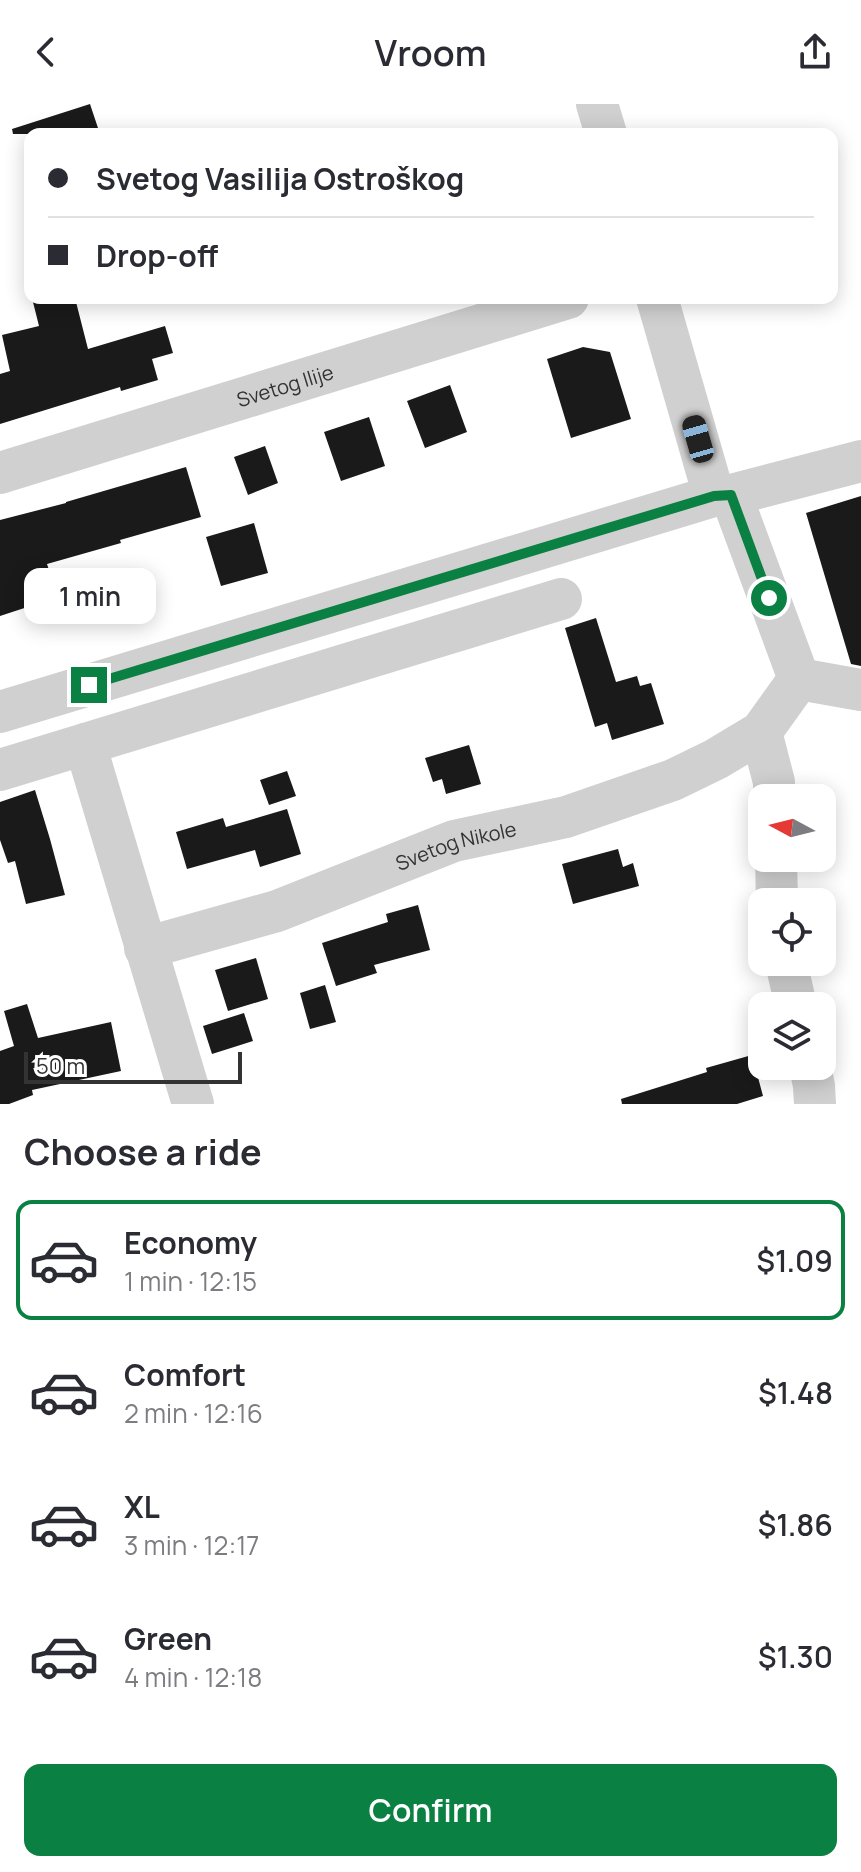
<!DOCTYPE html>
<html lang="en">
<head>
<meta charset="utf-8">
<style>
	body { margin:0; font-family:Manrope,sans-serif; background:#f7f7f7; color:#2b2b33; height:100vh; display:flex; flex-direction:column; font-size:30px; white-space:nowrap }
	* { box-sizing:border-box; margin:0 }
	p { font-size:26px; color:#7c7c81 }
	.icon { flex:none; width:44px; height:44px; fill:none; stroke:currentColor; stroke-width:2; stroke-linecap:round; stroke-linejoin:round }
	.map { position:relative; height:1000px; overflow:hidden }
	.sheet { display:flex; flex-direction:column; background:#fff; flex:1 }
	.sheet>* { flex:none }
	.banner { position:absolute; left:24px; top:24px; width:814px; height:176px; border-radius:16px; box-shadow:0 4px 20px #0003; display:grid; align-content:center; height:176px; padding:0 24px; background:#fff }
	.needle { width:52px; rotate:277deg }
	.fabs { position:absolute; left:748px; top:680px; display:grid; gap:16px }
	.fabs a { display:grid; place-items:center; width:88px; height:88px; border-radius:16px; background:#fff; box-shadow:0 4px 20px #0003; font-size:40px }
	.scale { position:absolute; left:24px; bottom:20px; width:218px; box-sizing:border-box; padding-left:8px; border:4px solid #333; border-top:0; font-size:22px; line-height:28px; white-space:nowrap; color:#333; -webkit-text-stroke:6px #fff; paint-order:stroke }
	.end { position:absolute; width:36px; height:36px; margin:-18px; border:10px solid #0b8043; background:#fff; box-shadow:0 0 0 4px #fff }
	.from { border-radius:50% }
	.bubble { position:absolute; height:56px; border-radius:16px; background:#fff; box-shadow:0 4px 20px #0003; font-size:26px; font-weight:600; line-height:56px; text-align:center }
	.car { position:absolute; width:24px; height:48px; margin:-24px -12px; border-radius:10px; box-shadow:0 0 6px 2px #0007; background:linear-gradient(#222 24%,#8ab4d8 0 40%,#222 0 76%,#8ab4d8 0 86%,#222 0) }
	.banner b { display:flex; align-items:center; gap:28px; height:76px; font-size:30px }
	.banner b+b { border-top:2px solid #e1e1e2 }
	.banner i { width:20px; height:20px; background:#2b2b33 }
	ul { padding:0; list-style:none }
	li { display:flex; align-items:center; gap:24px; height:120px; margin:0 16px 12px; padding:0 8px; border:4px solid transparent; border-radius:16px }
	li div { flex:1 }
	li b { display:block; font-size:30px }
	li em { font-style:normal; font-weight:600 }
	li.selected { border-color:#0b8043 }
	li>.icon { width:72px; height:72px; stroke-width:1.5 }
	h2 { padding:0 24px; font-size:36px; line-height:96px }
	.action { display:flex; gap:16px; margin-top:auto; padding:16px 24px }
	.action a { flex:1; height:92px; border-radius:16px; background:#0b8043; color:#fff; font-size:32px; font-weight:600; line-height:92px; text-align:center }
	header { display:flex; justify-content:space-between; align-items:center; height:104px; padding:0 24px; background:#fff; font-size:36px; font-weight:600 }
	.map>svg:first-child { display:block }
</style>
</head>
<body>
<header><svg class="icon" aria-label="back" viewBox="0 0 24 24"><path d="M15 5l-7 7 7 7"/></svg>Vroom<svg class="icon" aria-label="share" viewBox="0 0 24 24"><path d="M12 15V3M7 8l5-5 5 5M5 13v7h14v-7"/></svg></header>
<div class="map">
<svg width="861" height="1000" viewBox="0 0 861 1000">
	<rect width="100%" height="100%" fill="#fff"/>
	<path fill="#1a1a1a" d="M 90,0 L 100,30 L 13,30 L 12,25 Z
		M 32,194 L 75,194 L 88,245 L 165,222 L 173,249 L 152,255 L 158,276 L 121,287 L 120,283 L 0,320 L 0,270 L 10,267 L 2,231 L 39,222 Z
		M 583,243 L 610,248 L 631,315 L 571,334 L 547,255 Z
		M 450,281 L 467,328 L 425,344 L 407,297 Z
		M 369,313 L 385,362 L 341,377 L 324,328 Z
		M 265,342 L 278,379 L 248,391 L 234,353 Z
		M 186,363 L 201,413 L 120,436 L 121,439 L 47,460 L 58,493 L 0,512 L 0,416 L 66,399 L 66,398 Z
		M 861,392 L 861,562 L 851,560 L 806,409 Z
		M 254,419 L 268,469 L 221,482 L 206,433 Z
		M 596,514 L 616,578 L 637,572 L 640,582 L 651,579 L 664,620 L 612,636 L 607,619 L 595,623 L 565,524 Z
		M 469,641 L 481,680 L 446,690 L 442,675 L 433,678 L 425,654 Z
		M 287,667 L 296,692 L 269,701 L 260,676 Z
		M 35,686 L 50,735 L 65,791 L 26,800 L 15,757 L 8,759 L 0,736 L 0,698 Z
		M 287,705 L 301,750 L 260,763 L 255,746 L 187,765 L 176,728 L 223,714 L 226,723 Z
		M 618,745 L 623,763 L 633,759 L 639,782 L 573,800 L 562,760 Z
		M 418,801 L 430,846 L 374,861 L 377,869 L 336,882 L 322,839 L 388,818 L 386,810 Z
		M 256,854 L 268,895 L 228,907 L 215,866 Z
		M 325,881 L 336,918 L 310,925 L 300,889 Z
		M 27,900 L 38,934 L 111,918 L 121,967 L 32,986 L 33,991 L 9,1000 L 0,1000 L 0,947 L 14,942 L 4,907 Z
		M 244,909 L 253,937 L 212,950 L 203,922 Z
		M 752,951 L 763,992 L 737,1000 L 622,1000 L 621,995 L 707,968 L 706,964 Z"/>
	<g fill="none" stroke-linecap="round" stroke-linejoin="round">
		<g stroke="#d0d0d0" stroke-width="42">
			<path d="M 597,0 L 606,30"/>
			<path d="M 657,194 L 714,392"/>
			<path id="s1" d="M 0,369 L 568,194"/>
			<path d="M 731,391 L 799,575 L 861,586"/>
			<path d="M 0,608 L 714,392 L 731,391 L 861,357"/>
			<path d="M 761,628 L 774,678 L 774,694"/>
			<path d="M 85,640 L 193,1000"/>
			<path d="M 0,666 L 561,495"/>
			<path d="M 776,754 L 777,798"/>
			<path id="s2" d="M 145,844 L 277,807 L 454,737 L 566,713 L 673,676 L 716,655 L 761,628 L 799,575"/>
			<path d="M 786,858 L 796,902"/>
			<path d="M 810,962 L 814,982 L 815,1000"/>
		</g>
	</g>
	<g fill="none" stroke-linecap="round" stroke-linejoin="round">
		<path stroke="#0b8043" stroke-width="10" d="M 89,581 L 714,392 L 731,391 L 769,494"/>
	</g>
	<g text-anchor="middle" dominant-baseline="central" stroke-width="8" stroke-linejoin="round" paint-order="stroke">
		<g font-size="20" fill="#333" stroke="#fff">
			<text stroke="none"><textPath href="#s1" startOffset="298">Svetog Ilije</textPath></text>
			<text stroke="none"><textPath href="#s2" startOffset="328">Svetog Nikole</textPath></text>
		</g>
	</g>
</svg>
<div class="fabs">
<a><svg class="needle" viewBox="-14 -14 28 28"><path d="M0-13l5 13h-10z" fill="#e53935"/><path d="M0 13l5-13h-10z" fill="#7c7c81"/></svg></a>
<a><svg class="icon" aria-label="locate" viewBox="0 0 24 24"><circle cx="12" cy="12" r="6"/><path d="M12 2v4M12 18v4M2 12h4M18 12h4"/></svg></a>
<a><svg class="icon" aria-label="layers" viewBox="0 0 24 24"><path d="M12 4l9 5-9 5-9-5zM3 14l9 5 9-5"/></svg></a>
</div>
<div class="scale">50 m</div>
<i class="end from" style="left:769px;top:494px"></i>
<i class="end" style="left:89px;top:581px"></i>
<div class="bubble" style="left:24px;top:464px;width:132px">1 min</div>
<i class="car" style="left:698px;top:335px;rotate:344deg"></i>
<div class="banner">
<b><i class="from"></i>Svetog Vasilija Ostroškog</b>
<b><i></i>Drop-off</b>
</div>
</div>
<section class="sheet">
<h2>Choose a ride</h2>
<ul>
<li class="selected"><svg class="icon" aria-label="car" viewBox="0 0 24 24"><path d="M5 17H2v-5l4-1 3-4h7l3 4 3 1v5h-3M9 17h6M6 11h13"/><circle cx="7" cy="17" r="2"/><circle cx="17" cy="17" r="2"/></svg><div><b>Economy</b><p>1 min · 12:15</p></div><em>$1.09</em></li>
<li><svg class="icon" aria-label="car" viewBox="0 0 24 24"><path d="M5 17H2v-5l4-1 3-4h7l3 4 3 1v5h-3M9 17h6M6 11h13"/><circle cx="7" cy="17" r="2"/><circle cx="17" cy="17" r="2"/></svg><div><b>Comfort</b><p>2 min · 12:16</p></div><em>$1.48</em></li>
<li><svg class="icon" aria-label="car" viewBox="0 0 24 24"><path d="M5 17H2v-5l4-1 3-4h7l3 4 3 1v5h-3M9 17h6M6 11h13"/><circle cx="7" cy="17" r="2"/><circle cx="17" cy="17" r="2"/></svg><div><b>XL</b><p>3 min · 12:17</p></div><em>$1.86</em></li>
<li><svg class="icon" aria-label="car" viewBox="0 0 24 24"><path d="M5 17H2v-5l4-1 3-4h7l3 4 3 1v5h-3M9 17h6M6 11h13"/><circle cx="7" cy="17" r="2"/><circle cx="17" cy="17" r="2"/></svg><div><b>Green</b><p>4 min · 12:18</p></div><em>$1.30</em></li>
</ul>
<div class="action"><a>Confirm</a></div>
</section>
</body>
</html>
